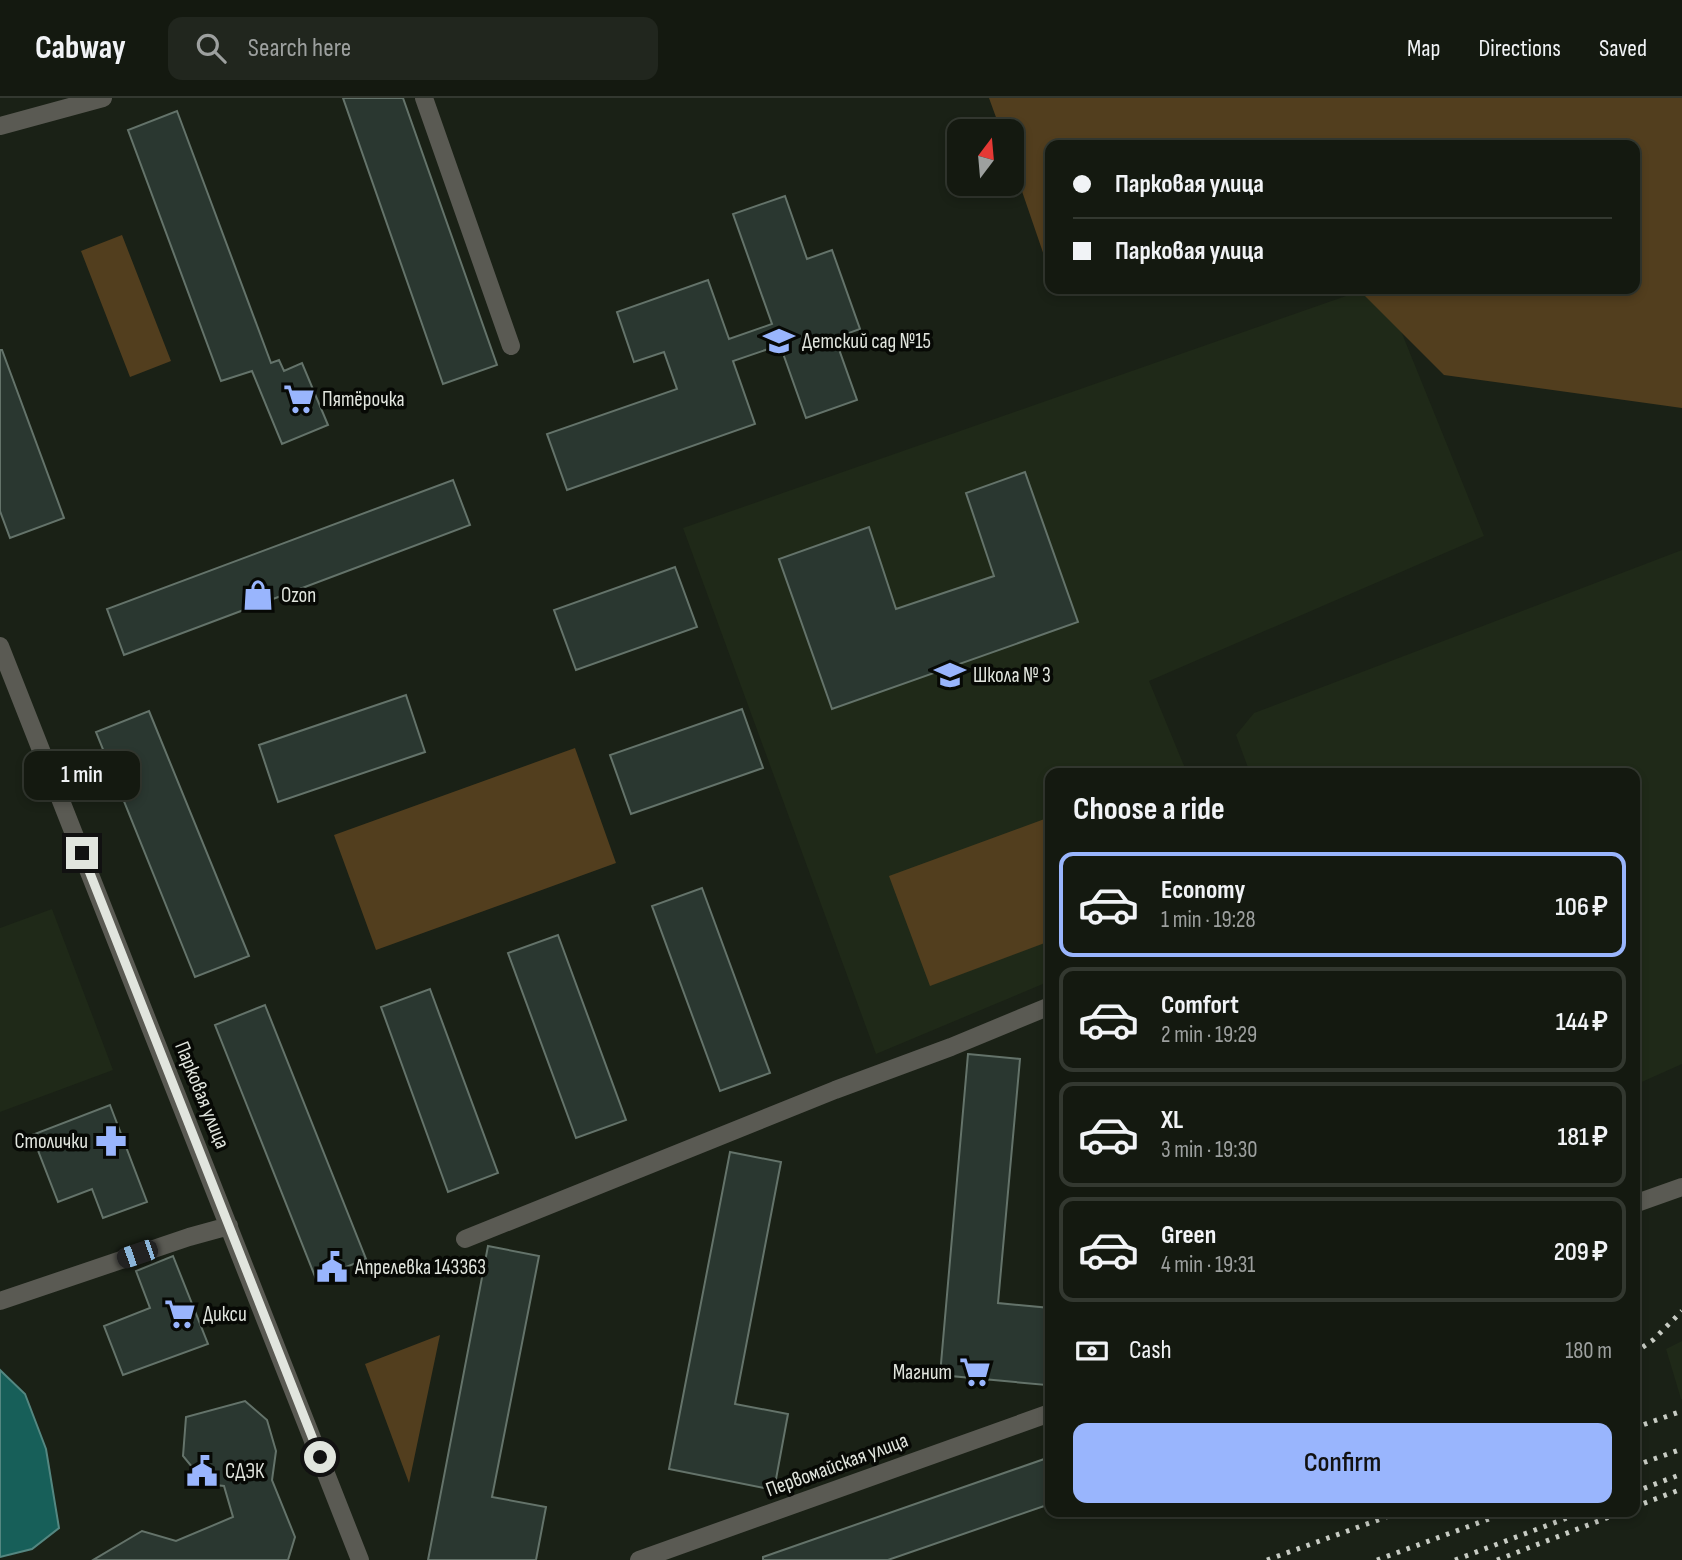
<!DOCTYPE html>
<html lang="en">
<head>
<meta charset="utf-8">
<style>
	body { margin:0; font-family:"Sofia Sans Condensed",sans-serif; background:#21261e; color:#f1f3f6; height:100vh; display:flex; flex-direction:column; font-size:26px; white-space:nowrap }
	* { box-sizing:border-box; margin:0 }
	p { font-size:23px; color:#9da09f }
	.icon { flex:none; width:38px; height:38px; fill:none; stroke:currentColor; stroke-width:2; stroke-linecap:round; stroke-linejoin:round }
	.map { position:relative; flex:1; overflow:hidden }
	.panel { position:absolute; left:1045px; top:670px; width:595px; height:749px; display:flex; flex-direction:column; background:#141910; border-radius:14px; box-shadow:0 4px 10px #0003,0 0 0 2px #333830 }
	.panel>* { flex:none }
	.banner { position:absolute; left:1045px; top:42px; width:595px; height:154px; border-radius:14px; box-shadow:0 4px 10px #0003,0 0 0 2px #333830; display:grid; align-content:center; height:154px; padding:0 28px; background:#141910 }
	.needle { width:46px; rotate:16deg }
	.fabs { position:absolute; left:947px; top:21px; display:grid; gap:14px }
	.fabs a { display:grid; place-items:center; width:77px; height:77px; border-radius:14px; background:#141910; box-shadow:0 4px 10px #0003,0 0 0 2px #333830; font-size:35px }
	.end { position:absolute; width:32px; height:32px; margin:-16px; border:9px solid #e1e5de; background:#111; box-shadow:0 0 0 4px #111 }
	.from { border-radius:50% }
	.bubble { position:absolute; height:49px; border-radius:14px; background:#141910; box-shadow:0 4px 10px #0003,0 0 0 2px #333830; font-size:23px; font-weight:600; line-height:49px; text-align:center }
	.car { position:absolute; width:21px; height:42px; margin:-21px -10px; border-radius:9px; box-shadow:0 0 5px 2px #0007; background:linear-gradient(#222 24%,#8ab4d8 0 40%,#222 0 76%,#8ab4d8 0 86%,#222 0) }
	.banner b { display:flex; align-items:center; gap:24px; height:66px; font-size:26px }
	.banner b+b { border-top:2px solid #333830 }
	.banner i { width:18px; height:18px; background:#f1f3f6 }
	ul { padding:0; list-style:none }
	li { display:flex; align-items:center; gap:21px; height:105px; margin:0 14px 10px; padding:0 14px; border:4px solid #333830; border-radius:14px }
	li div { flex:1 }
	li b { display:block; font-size:26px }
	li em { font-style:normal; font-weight:600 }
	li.current { border-color:#99b5fd }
	li>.icon { width:63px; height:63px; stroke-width:1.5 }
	h2 { padding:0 28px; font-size:32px; line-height:84px }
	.pay { display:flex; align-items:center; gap:18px; height:77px; padding:0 28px; font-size:26px }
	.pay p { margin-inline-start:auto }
	.primary-button { display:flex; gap:14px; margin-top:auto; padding:14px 28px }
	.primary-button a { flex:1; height:80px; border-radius:14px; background:#99b5fd; color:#111; font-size:28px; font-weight:600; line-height:80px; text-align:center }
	header { display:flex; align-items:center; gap:42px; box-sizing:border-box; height:98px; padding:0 35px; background:#141910; border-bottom:2px solid #333830 }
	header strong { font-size:33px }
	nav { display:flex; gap:38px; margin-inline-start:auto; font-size:24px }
	.search { width:490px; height:63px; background:#21261e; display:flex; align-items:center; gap:18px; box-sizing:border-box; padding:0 24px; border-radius:14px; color:#9da09f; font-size:26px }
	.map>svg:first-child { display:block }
</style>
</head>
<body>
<header>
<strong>Cabway</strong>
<div class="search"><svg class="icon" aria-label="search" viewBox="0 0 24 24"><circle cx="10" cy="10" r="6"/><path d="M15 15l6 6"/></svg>Search here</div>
<nav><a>Map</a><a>Directions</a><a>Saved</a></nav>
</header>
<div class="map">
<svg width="1682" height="1462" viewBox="0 0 1682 1462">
	<rect width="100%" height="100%" fill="#1a2116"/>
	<path fill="#1f2918" d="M 1366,191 L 1384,191 L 1484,438 L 1149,583 L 1187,675 L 1050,676 L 1050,883 L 876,956 L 683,430 Z
		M 1682,452 L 1682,966 L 1635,987 L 1634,676 L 1250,675 L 1236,637 L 1254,615 Z
		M 52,811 L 113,972 L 0,1014 L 0,830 Z
		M 1682,1243 L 1682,1301 L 1681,1301 L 1666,1251 Z"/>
	<path fill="#523e1e" d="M 989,0 L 1682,0 L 1682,310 L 1444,277 L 1358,191 L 1634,191 L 1634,47 L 1050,47 L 1050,175 L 1012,64 L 1012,33 L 1001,33 Z
		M 122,137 L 171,263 L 130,279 L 81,153 Z
		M 575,650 L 616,765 L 376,852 L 334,737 Z
		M 1050,719 L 1050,843 L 930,888 L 889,778 Z
		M 440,1237 L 409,1385 L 365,1266 Z"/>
	<path fill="#175f59" stroke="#548781" stroke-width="2" d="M 0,1272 L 25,1296 L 46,1351 L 59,1430 L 32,1451 L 0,1459 Z"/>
	<path fill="#2a3730" stroke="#64736a" stroke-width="2" d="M 343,0 L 403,0 L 497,267 L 443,286 Z
		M 177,13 L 271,265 L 279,262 L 284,273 L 302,265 L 328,327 L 282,346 L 252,273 L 221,283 L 128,32 Z
		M 785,98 L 807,161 L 832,152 L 860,231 L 835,240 L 857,302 L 806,320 L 780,247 L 733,263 L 755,326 L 567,392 L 547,336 L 677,291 L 664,254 L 634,264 L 617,214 L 708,182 L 729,241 L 772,226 L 733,116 Z
		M 0,252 L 2,252 L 64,420 L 10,440 L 0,413 Z
		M 1025,374 L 1078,524 L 832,611 L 779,461 L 869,429 L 896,511 L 994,478 L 966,395 Z
		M 453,382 L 470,427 L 124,557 L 107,511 Z
		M 675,469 L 697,529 L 576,572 L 554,512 Z
		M 406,597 L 425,654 L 278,704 L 259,647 Z
		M 742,611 L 763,670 L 631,716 L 610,657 Z
		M 149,613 L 249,858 L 195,879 L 96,634 Z
		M 702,790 L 770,975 L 720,993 L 652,808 Z
		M 558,837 L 626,1022 L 576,1040 L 508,855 Z
		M 430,891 L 498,1075 L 448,1094 L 381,909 Z
		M 265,907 L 366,1161 L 316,1181 L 215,927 Z
		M 968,956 L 1020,961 L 998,1205 L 1050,1210 L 1046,1287 L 940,1277 Z
		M 110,1007 L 147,1104 L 103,1120 L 92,1091 L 58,1104 L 32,1037 Z
		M 730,1054 L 781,1064 L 735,1306 L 788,1316 L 774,1392 L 669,1371 Z
		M 488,1148 L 539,1158 L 492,1399 L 546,1409 L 536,1462 L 428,1462 Z
		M 173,1158 L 208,1246 L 123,1277 L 104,1228 L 150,1210 L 136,1173 Z
		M 245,1303 L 267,1322 L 276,1353 L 272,1382 L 295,1439 L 288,1462 L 93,1462 L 142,1433 L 176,1443 L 233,1419 L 224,1388 L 206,1386 L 183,1358 L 186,1319 Z
		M 1050,1359 L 1050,1406 L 888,1462 L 763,1462 L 763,1459 Z"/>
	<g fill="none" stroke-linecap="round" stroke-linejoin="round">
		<path stroke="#5a5a53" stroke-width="18" d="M 424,0 L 511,248
			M 0,28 L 103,0
			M 0,548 L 360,1462
			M 1634,1106 L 1682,1089
			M 465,1141 L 835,992 L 951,949 L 1050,908
			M 0,1203 L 189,1139 L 229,1128
			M 639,1462 L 1050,1315"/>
		<path stroke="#c8ccc4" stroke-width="5" stroke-dasharray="3.5 7" stroke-linecap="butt" d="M 1634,1255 L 1653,1242 L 1682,1213
			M 1634,1330 L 1682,1313
			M 1634,1368 L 1682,1351
			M 1634,1394 L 1682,1376
			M 1634,1409 L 1682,1391
			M 1267,1462 L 1400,1414
			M 1377,1462 L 1508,1414
			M 1455,1462 L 1583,1414
			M 1497,1462 L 1622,1414"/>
	</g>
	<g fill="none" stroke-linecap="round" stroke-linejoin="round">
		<path stroke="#e1e5de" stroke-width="9" d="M 82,755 L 320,1359"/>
	</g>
	<defs>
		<symbol id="school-bare" viewBox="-9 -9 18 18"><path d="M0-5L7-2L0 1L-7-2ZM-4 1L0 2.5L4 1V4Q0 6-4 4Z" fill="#99b5fd" stroke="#070905" stroke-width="2.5" paint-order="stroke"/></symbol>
		<symbol id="supermarket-bare" viewBox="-9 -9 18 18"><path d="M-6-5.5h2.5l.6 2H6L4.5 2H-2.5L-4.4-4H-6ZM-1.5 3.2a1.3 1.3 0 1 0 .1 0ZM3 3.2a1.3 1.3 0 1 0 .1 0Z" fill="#99b5fd" stroke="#070905" stroke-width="2.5" paint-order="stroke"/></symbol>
		<symbol id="shop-bare" viewBox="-9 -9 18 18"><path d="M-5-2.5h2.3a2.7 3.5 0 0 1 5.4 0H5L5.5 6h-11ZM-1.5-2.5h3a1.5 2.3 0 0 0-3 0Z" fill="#99b5fd" stroke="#070905" stroke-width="2.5" paint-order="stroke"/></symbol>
		<symbol id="pharmacy-bare" viewBox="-9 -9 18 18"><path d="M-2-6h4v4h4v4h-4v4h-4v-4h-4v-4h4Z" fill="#99b5fd" stroke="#070905" stroke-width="2.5" paint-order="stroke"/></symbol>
		<symbol id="civic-bare" viewBox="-9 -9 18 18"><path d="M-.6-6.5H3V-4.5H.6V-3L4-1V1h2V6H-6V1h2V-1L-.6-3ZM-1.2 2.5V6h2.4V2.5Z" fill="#99b5fd" stroke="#070905" stroke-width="2.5" paint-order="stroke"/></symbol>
	</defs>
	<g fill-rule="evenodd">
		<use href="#school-bare" x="757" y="221" width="44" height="44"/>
		<use href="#supermarket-bare" x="277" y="279" width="44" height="44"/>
		<use href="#shop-bare" x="236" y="475" width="44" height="44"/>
		<use href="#school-bare" x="928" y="555" width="44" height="44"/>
		<use href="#pharmacy-bare" x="89" y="1021" width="44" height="44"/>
		<use href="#civic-bare" x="310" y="1147" width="44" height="44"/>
		<use href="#supermarket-bare" x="158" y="1194" width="44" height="44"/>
		<use href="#supermarket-bare" x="953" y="1252" width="44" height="44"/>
		<use href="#civic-bare" x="180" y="1351" width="44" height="44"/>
	</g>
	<g text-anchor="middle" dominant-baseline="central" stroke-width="7" stroke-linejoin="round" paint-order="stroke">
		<g font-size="21" fill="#e1e5de" stroke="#070905" text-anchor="start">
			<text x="802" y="243">Детский сад №15</text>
			<text x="322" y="301">Пятёрочка</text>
			<text x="281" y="497">Ozon</text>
			<text x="973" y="577">Школа № 3</text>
			<text x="88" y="1043" text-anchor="end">Столички</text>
			<text x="355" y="1169">Апрелевка 143363</text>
			<text x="203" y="1216">Дикси</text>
			<text x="952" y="1274" text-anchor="end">Магнит</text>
			<text x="225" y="1373">СДЭК</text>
		</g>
		<g font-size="21" fill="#e1e5de" stroke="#070905">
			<text transform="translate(202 997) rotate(68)">Парковая улица</text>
			<text transform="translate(837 1367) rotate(-20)">Первомайская улица</text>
		</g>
	</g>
</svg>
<div class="fabs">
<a><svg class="needle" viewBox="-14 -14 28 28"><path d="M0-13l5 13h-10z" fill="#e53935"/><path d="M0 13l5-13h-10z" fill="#9da09f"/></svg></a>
</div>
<i class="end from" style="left:320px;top:1359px"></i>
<i class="end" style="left:82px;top:755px"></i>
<div class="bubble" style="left:24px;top:653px;width:116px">1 min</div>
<i class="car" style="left:137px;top:1156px;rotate:251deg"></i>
<div class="banner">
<b><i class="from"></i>Парковая улица</b>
<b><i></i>Парковая улица</b>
</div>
<section class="panel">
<h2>Choose a ride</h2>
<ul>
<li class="current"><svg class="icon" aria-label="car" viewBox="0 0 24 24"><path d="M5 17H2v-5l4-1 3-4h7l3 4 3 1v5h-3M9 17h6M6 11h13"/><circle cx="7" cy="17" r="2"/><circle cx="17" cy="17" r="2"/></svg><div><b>Economy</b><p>1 min · 19:28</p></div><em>106 ₽</em></li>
<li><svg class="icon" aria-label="car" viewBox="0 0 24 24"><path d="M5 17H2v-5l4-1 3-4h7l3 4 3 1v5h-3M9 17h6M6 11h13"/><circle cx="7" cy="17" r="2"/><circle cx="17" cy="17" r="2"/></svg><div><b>Comfort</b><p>2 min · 19:29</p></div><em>144 ₽</em></li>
<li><svg class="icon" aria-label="car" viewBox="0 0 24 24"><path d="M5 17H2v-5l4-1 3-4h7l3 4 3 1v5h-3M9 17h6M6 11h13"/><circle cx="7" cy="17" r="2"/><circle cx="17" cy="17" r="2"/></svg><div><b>XL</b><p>3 min · 19:30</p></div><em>181 ₽</em></li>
<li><svg class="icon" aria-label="car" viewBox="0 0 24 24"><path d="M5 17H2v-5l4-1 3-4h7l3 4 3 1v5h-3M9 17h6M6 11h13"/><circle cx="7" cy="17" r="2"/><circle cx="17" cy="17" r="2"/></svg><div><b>Green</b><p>4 min · 19:31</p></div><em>209 ₽</em></li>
</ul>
<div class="pay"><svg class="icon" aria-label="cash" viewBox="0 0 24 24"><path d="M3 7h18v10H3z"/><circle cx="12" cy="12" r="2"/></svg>Cash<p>180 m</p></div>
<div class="primary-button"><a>Confirm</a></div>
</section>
</div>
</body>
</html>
